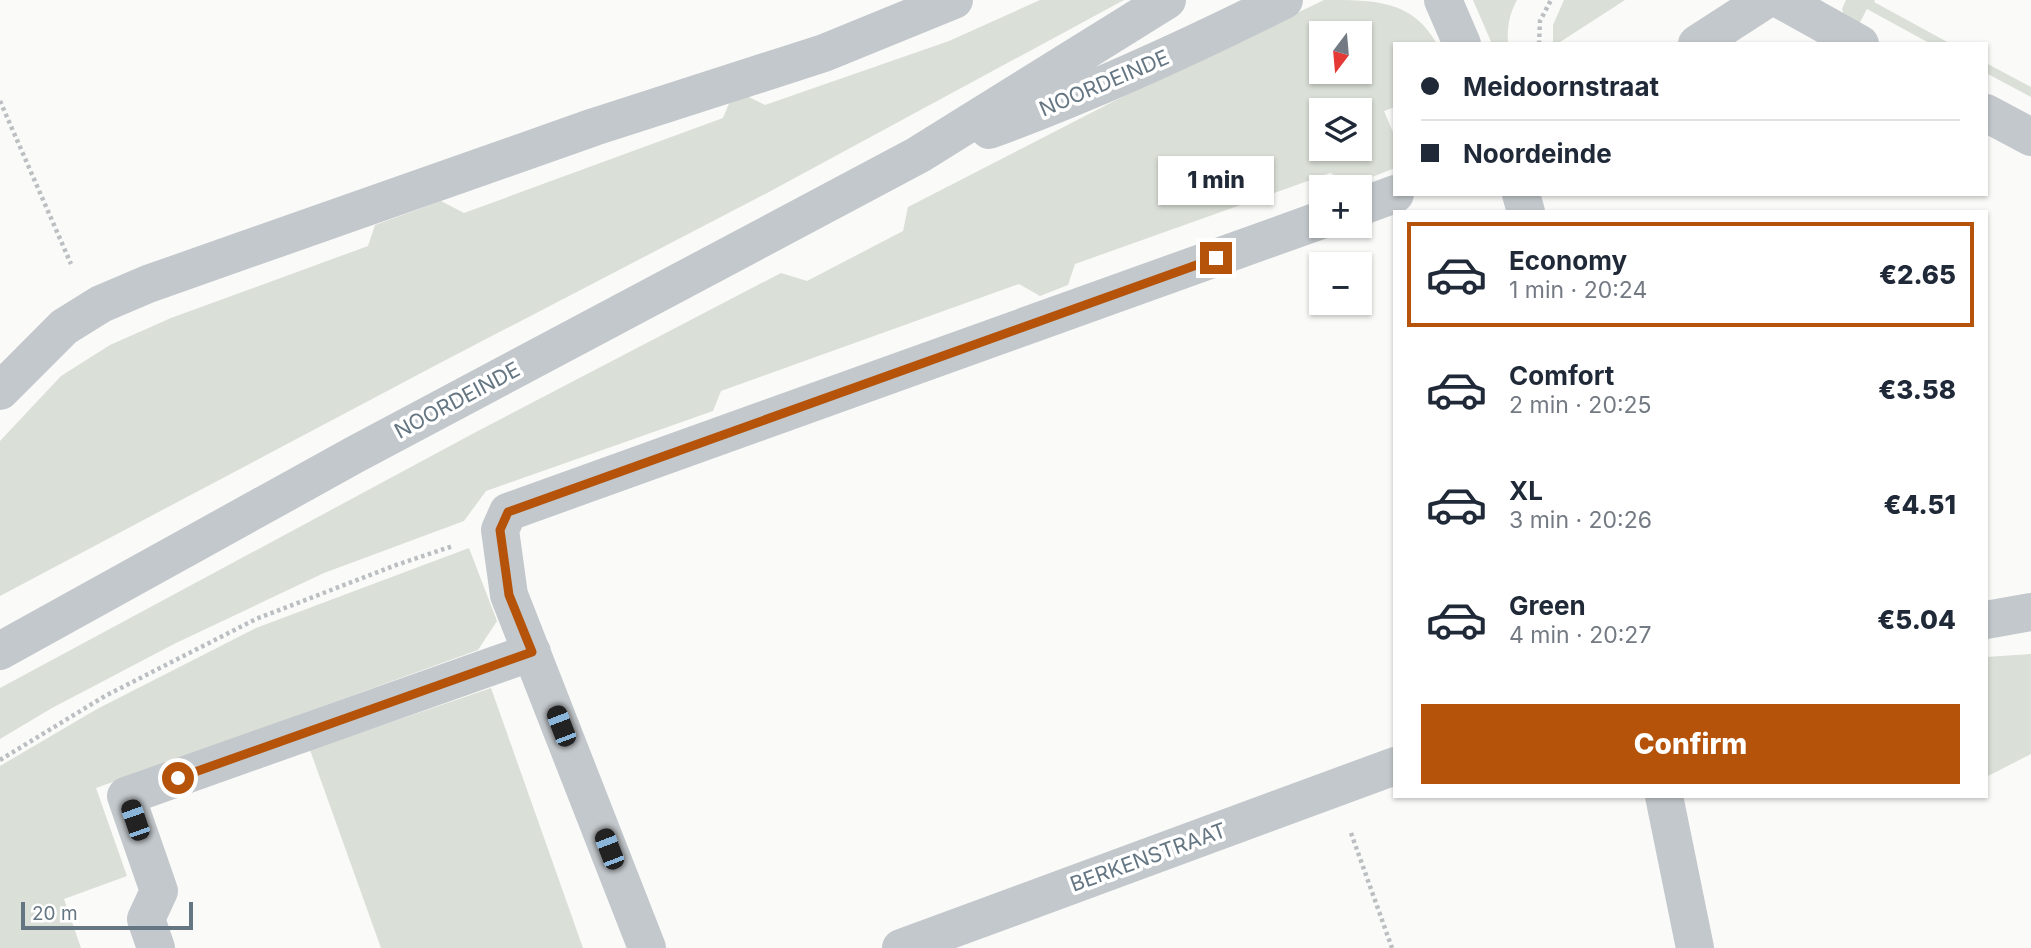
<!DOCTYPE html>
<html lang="en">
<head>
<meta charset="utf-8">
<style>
	body { margin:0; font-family:Inter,sans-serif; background:#f2f2f3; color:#1f2937; height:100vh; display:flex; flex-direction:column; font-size:26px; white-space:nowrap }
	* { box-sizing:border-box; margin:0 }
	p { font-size:23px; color:#747a83 }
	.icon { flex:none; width:38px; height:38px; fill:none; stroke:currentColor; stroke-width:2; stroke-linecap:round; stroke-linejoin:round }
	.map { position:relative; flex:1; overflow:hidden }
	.panel { position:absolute; left:1393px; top:210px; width:595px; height:588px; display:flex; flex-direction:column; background:#fff; border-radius:0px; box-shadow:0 2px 5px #0004 }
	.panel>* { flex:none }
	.hud { position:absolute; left:1393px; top:42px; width:595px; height:154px; border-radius:0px; box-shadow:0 2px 5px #0004; display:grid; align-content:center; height:154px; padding:0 28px; background:#fff }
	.needle { width:46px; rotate:196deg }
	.buttons { position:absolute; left:1309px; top:21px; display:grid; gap:14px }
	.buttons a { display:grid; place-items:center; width:63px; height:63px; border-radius:0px; background:#fff; box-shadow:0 2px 5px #0004; font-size:35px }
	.scale { position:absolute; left:21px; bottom:18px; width:172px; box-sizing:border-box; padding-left:7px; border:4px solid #657683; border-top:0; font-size:19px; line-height:24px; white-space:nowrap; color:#657683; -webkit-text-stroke:5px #fff; paint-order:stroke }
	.end { position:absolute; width:32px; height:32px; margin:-16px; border:9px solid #b45309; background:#fff; box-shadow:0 0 0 4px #fff }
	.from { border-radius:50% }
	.bubble { position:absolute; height:49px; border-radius:0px; background:#fff; box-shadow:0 2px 5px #0004; font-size:23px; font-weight:800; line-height:49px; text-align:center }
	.car { position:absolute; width:21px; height:42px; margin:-21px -10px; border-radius:9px; box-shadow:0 0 5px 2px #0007; background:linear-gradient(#222 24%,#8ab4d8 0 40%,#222 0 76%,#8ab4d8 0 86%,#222 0) }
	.hud b { display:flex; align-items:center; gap:24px; height:66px; font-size:26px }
	.hud b+b { border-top:2px solid #e0e1e3 }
	.hud i { width:18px; height:18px; background:#1f2937 }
	ul { padding:12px 0 0; list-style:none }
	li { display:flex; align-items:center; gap:21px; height:105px; margin:0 14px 10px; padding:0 14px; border:4px solid transparent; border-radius:0px }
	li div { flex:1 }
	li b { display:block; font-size:26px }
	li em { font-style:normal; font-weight:800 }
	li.on { border-color:#b45309 }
	li>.icon { width:63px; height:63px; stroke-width:1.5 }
	.action { display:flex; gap:14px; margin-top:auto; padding:14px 28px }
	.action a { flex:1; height:80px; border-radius:0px; background:#b45309; color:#fff; font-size:28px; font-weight:800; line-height:80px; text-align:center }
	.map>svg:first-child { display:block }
</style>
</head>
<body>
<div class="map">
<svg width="2031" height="948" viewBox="0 0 2031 948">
	<rect width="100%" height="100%" fill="#fafaf8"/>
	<path fill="#dadfd7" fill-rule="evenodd" d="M 1040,0 L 1124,0 L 767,193 L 440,363 L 0,596 L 0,441 L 61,376 L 110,345 L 171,318 L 368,246 L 375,225 L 441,201 L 464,213 L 723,118 L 730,101 L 747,96 L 765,105 L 949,41 Z
		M 1324,0 C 1376,0 1412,0 1437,44 L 1395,44 L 1395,107 L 1384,111 L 1395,137 L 1395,168 L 1354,184 L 1330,173 L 1075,264 L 1068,285 L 1040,296 L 1019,284 L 721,391 L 713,411 L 486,491 L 464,521 L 324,573 L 176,643 L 52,708 L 0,739 L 0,688 L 476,432 L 781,273 L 807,281 L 903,231 L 908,207 L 1120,98 ZM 1321,33 L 1360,33 L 1360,72 L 1321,72 ZM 1321,110 L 1360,110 L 1360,149 L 1321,149 Z
		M 1473,0 L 1517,0 C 1509,15 1507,27 1508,44 L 1492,44 Z
		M 1564,0 L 1625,0 L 1557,44 L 1553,44 L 1553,25 Z
		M 1846,0 L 1875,0 L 1874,2 L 1951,44 L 1931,44 L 1867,9 L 1858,26 L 1845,18 L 1842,9 Z
		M 1986,63 L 2031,87 L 2031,97 L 1986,73 Z
		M 469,548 L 497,621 L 478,650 L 96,788 L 127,876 L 64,899 L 81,948 L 0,948 L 0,766 L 97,709 L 256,628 Z
		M 2031,654 L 2031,754 L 1986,777 L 1986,657 Z
		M 491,688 L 583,948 L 381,948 L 310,750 Z"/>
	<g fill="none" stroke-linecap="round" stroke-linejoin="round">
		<path stroke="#bbbfc2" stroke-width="4.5" stroke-dasharray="3.5 3.5" stroke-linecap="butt" d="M 1539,44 L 1540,21 L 1551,0
			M 0,101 L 71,264
			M 0,760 L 105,696 L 256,619 L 396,565 L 453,546
			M 1351,833 L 1392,948"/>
		<path stroke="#c3c8cc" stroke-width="38" d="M 1443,0 L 1462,44
			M 1781,0 L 1860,44
			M 1697,44 L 1765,0
			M 1986,113 L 2031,137
			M 989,130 C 1090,93 1188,48 1284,0
			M 1521,194 L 1526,212
			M 1360,207 L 1395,194
			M 0,391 L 64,327 L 101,304 L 148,284 L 594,127 L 824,53 L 954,0
			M 1986,620 L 2031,612
			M 0,651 L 354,455 L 918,155 L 1167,0
			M 1664,796 L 1695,948
			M 156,948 L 146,919 L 159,891 L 126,796 L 532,652
			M 647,948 L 509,595 L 500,530 L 508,512 L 1321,220
			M 901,948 L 1395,766"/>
	</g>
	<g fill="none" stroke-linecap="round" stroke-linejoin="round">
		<path stroke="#b45309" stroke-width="9" d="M 178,778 L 532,652 L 509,595 L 500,530 L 508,512 L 1216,258"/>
	</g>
	<g text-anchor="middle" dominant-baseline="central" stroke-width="7" stroke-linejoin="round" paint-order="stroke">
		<g font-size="21" fill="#657683" stroke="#fff">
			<text transform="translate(1104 83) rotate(-23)">NOORDEINDE</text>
			<text transform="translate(457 400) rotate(-28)">NOORDEINDE</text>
			<text transform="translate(1148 857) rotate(-20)">BERKENSTRAAT</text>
		</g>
	</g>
</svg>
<div class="buttons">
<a><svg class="needle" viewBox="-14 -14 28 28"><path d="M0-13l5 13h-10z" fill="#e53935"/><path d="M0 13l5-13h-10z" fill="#747a83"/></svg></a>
<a><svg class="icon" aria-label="layers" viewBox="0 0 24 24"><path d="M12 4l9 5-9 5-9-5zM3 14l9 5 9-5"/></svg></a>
<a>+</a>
<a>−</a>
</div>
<div class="scale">20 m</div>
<i class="end from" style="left:178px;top:778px"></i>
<i class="end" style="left:1216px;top:258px"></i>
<div class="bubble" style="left:1158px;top:156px;width:116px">1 min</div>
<i class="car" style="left:561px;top:726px;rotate:339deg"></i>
<i class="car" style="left:135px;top:820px;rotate:341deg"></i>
<i class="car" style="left:609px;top:849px;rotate:339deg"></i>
<div class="hud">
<b><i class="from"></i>Meidoornstraat</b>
<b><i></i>Noordeinde</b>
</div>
<section class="panel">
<ul>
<li class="on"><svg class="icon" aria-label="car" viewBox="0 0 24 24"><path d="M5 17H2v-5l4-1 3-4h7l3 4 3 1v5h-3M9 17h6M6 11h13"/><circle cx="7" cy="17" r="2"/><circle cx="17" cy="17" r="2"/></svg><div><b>Economy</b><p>1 min · 20:24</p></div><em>€2.65</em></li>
<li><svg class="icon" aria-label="car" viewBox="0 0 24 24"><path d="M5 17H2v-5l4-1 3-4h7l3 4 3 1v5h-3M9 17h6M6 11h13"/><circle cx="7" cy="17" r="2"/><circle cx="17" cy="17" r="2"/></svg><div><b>Comfort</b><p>2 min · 20:25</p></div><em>€3.58</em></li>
<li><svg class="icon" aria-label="car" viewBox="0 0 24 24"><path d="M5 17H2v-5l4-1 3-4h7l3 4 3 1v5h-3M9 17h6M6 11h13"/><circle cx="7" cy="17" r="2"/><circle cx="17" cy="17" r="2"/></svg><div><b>XL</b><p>3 min · 20:26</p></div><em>€4.51</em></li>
<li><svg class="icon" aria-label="car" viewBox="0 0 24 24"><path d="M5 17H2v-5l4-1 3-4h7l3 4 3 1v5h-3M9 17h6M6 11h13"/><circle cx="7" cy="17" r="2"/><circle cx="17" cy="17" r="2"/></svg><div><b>Green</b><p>4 min · 20:27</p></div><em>€5.04</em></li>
</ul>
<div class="action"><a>Confirm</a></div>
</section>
</div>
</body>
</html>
